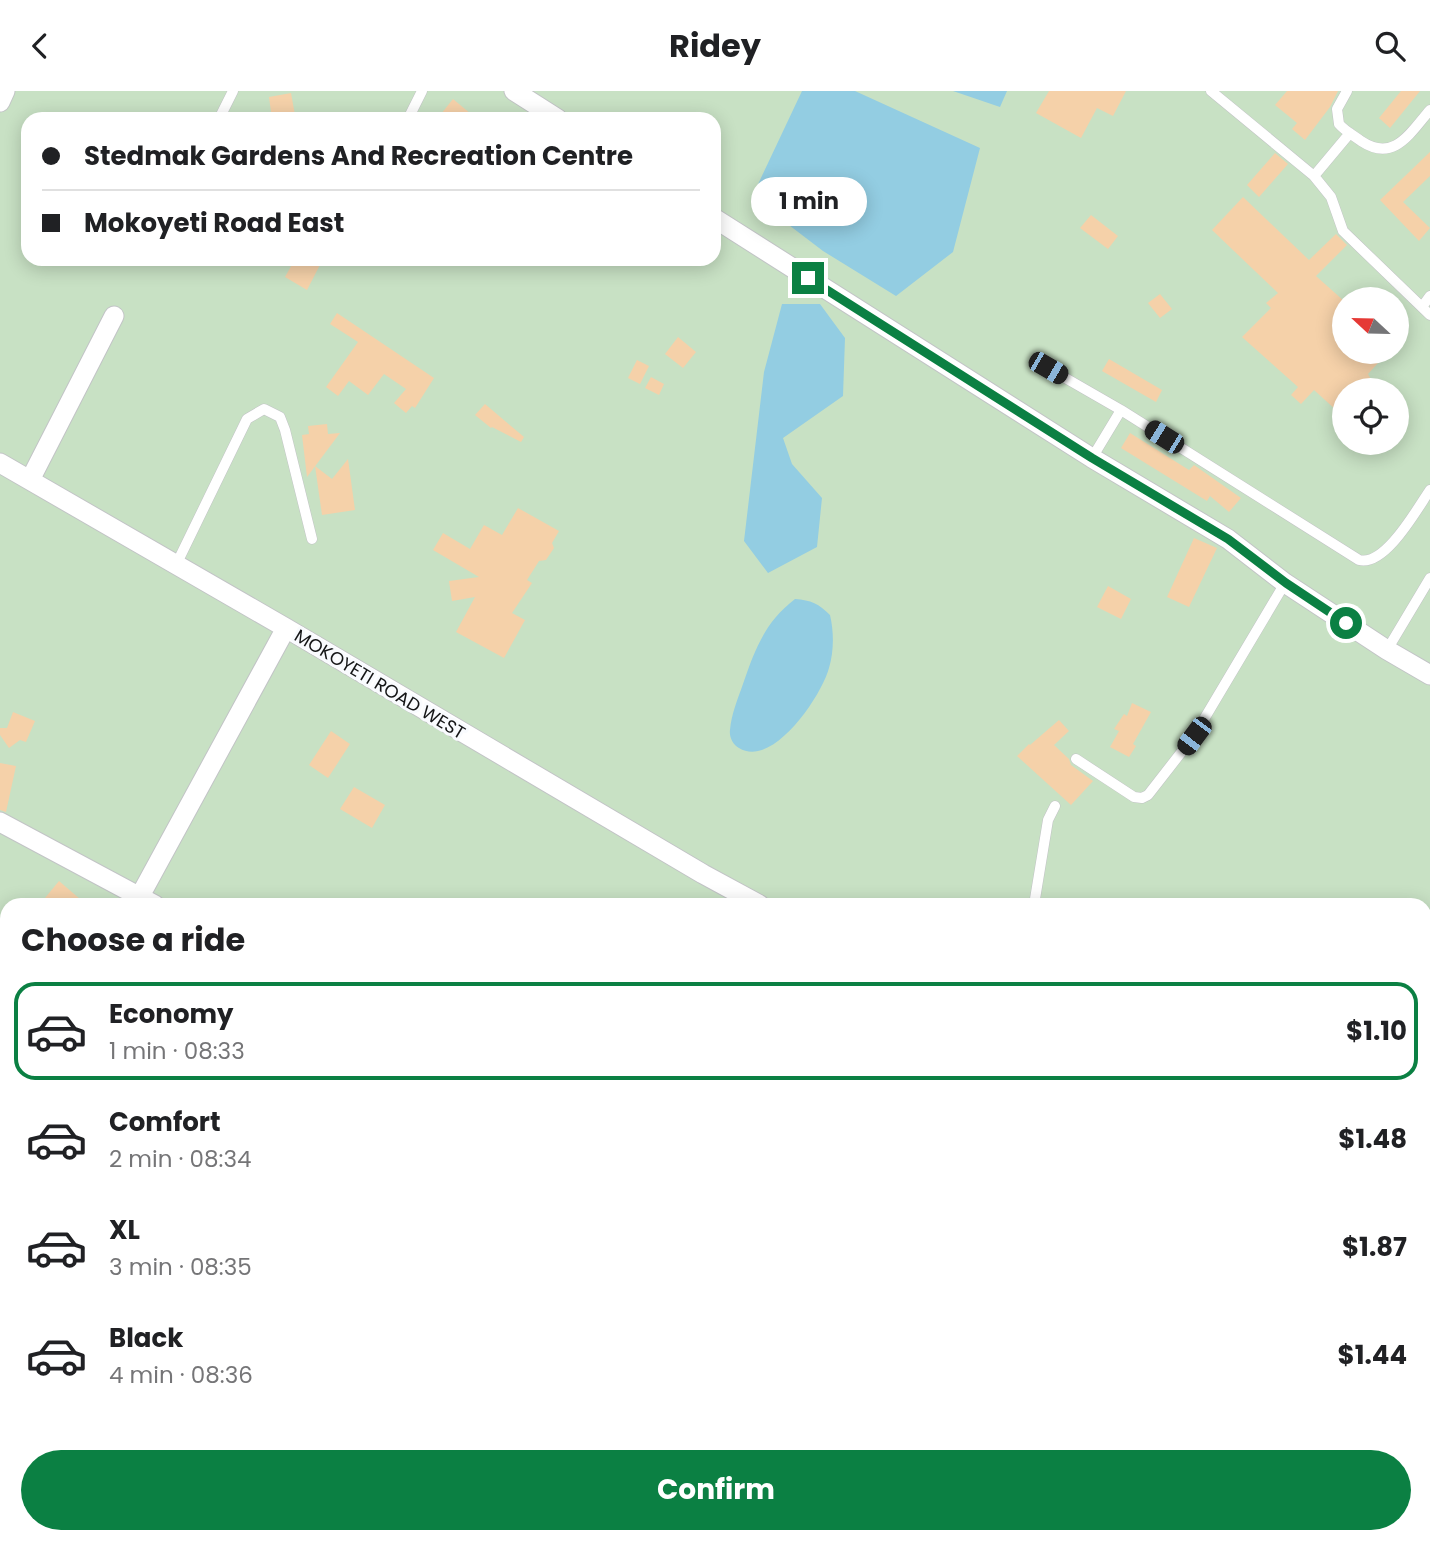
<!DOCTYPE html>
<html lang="en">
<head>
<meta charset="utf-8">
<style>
	body { margin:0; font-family:Poppins,sans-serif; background:#f2f2f2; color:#202124; height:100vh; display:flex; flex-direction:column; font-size:26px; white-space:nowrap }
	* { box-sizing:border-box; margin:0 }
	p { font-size:23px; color:#757577 }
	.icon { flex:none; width:38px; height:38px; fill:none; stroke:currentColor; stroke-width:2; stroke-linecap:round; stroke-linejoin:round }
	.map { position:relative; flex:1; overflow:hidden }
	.sheet { position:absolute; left:0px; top:807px; width:1432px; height:646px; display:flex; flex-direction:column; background:#fff; border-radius:21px 21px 0 0; box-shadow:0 4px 18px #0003 }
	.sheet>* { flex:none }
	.banner { position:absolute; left:21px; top:21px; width:700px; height:154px; border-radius:21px; box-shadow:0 4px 18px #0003; display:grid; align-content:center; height:154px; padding:0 21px; background:#fff }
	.needle { width:46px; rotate:292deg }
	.buttons { position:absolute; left:1332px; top:196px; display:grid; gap:14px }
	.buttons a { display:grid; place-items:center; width:77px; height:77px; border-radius:50%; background:#fff; box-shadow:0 4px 18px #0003; font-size:35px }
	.end { position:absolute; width:32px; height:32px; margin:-16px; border:9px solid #0b8043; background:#fff; box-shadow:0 0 0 4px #fff }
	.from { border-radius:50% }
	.bubble { position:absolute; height:49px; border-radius:24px; background:#fff; box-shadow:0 4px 18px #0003; font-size:23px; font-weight:700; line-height:49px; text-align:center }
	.car { position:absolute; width:21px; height:42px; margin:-21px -10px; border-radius:9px; box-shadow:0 0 5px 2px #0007; background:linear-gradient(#222 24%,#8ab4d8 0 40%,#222 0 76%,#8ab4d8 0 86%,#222 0) }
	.banner b { display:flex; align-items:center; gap:24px; height:66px; font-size:26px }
	.banner b+b { border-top:2px solid #e0e0e0 }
	.banner i { width:18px; height:18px; background:#202124 }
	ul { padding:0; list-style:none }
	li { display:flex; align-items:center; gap:21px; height:98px; margin:0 14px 10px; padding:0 7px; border:4px solid transparent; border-radius:21px }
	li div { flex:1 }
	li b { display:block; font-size:26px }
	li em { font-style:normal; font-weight:700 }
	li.active { border-color:#0b8043 }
	li>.icon { width:63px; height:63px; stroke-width:1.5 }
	h2 { padding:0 21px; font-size:32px; line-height:84px }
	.cta { display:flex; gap:14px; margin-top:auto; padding:14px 21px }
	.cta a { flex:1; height:80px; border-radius:42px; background:#0b8043; color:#fff; font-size:28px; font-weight:700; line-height:80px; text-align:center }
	header { display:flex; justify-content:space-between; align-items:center; height:91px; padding:0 21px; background:#fff; font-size:32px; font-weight:700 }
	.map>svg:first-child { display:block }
</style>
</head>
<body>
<header><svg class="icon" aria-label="back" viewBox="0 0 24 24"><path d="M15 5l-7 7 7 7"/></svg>Ridey<svg class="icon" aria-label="search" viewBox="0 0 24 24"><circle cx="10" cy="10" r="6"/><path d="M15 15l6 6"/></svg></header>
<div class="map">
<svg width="1430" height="1451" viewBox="0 0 1430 1451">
	<rect width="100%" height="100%" fill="#f9fbfe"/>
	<path fill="#c8e1c4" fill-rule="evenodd" d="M 0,0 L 1430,0 L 1430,1451 L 0,1451 ZM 28,28 L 714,28 L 714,168 L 28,168 ZM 1344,208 L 1396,208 L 1396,261 L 1344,261 ZM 1344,299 L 1396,299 L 1396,352 L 1344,352 ZM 7,814 L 1424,814 L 1424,1446 L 7,1446 Z"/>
	<path fill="#93cde2" d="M 802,0 L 855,0 L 980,57 L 953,161 L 896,205 L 823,160 L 752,106 Z
		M 953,0 L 1007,0 L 1000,16 Z
		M 782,213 L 820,213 L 845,247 L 843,305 L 783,347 L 792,373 L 822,407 L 817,456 L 768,482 L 744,450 L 764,281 Z
		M 795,508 C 811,509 819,513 830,524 C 834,541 834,560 829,577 C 822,604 773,678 739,657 C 733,654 729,646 730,639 C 731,624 738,607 743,593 C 755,558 765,531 795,508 Z"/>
	<path fill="#f5d1a9" d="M 1049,0 L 1126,0 L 1113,25 L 1097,17 L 1081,47 L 1036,22 Z
		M 1287,0 L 1338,0 L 1330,16 L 1305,49 L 1292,38 L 1297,32 L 1275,14 Z
		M 1401,0 L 1420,0 L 1390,37 L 1379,27 Z
		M 291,2 L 295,24 L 272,28 L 269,6 Z
		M 453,8 L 477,28 L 437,28 Z
		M 1430,61 L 1430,85 L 1403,111 L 1430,137 L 1419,150 L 1380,109 Z
		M 1275,62 L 1288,73 L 1259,106 L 1247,94 Z
		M 1243,106 L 1309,169 L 1336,143 L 1347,154 L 1316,185 L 1344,210 L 1344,261 L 1388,261 L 1368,283 L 1373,292 L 1366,299 L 1344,299 L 1344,310 L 1336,319 L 1314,299 L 1301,313 L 1291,304 L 1298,296 L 1242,246 L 1271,217 L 1266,212 L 1278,202 L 1212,139 Z
		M 1091,124 L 1118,145 L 1108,158 L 1080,137 Z
		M 295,168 L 323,168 L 307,199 L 285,186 Z
		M 1160,203 L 1172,218 L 1160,227 L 1148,212 Z
		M 337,222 L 434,287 L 415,317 L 412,315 L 406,322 L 394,312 L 406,298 L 384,283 L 368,304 L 349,290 L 338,305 L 326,296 L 358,251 L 330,233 Z
		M 678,246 L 696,261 L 683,277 L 665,263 Z
		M 1109,268 L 1162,299 L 1156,311 L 1102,280 Z
		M 637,269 L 649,275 L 640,293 L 628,287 Z
		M 651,286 L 664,293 L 659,304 L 645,297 Z
		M 485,313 L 524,346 L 521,351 L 492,336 L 491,337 L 475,324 Z
		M 327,333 L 328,343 L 340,342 L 307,386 L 302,344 L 309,343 L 308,335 Z
		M 1130,342 L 1189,379 L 1194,374 L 1241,407 L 1229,421 L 1210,405 L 1207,410 L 1121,357 Z
		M 348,368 L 355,419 L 322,424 L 315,375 L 332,388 Z
		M 518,417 L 559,440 L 552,452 L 554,457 L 546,469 L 539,470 L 527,489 L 532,492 L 512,522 L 525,529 L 504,567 L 456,541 L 475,506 L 452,510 L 449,490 L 479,486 L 433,459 L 443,442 L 470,458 L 484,434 L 502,444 Z
		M 1194,447 L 1217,457 L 1189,516 L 1167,506 Z
		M 1108,495 L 1131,508 L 1121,528 L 1097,516 Z
		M 1132,612 L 1151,621 L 1133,653 L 1136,655 L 1129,666 L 1110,656 L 1119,640 L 1114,638 L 1124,623 L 1127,625 Z
		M 13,621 L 35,630 L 26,651 L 20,649 L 9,657 L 0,644 L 0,637 L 7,637 Z
		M 1059,629 L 1069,640 L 1054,654 L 1069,668 L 1071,674 L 1093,690 L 1071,714 L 1017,665 L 1029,653 L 1030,654 Z
		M 331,640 L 350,653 L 328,687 L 309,674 Z
		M 0,672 L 16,675 L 6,721 L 0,719 Z
		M 354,696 L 385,714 L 372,737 L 340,718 Z
		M 59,790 L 87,814 L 53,814 L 45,807 Z"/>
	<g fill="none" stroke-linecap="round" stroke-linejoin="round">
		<defs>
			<path id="lane" d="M 1211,0 L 1314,85 L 1331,106 L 1343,140 L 1430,224
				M 1347,0 L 1337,18 L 1339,33 C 1345,40 1353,44 1361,50 C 1394,72 1410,42 1430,19
				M 219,28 L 233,0
				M 408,28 L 422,0
				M 1314,85 L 1350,42
				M 1422,216 L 1430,205
				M 1048,277 L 1121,319 L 1359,469 C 1385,476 1417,418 1430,399
				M 1092,367 L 1121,319
				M 176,474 L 247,328 L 264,318 L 280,326 L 285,339 L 312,448
				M 1387,559 L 1430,487
				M 1076,668 L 1134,706 L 1142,707 L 1148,704 L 1194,645 L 1285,492
				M 1034,814 L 1048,729 L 1055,715
				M 0,1177 L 7,1164"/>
			<path id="street" d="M 514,0 L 558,28
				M 0,11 L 5,0
				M 714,127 L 1092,367 L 1228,448 L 1285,492 L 1387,559 L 1430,584
				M 0,372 L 286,537 L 703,783 L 760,814
				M 30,389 L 114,225
				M 0,731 L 155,814
				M 140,805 L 286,537
				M 0,1143 L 7,1147
				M 1424,1200 L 1430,1203
				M 0,1433 L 7,1437
				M 23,1446 L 33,1451
				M 940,1446 L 949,1451"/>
		</defs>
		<use href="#lane" stroke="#c2c4c6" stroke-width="11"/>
		<use href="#street" stroke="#c2c4c6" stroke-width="21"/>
		<path stroke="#a5a6a9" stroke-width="2.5" stroke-dasharray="2 5" stroke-linecap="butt" d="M 1424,1416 L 1430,1417"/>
		<use href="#lane" stroke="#fff" stroke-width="10"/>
		<use href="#street" stroke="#fff" stroke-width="19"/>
	</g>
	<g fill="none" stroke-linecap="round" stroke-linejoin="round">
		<path stroke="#0b8043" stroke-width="9" d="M 808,187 L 1092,367 L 1228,448 L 1286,492 L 1346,532"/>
	</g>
	<g text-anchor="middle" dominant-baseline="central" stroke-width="6" stroke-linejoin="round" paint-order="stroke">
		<g font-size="18" fill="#141516" stroke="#f9fbfe">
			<text transform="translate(380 593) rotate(31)">MOKOYETI ROAD WEST</text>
		</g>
	</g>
</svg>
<div class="buttons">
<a><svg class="needle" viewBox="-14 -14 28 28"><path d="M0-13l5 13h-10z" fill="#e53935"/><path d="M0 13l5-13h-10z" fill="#757577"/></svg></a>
<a><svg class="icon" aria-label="locate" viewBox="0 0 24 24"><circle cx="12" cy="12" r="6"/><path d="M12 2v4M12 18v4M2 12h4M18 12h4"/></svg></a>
</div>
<i class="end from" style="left:1346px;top:532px"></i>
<i class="end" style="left:808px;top:187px"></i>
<div class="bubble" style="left:751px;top:86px;width:116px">1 min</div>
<i class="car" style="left:1048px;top:277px;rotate:120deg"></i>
<i class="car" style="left:1164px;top:346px;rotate:302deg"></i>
<i class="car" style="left:1194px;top:645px;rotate:217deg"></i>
<div class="banner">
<b><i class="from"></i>Stedmak Gardens And Recreation Centre</b>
<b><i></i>Mokoyeti Road East</b>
</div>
<section class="sheet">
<h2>Choose a ride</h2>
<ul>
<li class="active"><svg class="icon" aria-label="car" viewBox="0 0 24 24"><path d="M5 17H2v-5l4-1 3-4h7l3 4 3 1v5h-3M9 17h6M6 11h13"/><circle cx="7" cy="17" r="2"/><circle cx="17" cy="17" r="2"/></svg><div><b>Economy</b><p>1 min · 08:33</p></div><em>$1.10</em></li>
<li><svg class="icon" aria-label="car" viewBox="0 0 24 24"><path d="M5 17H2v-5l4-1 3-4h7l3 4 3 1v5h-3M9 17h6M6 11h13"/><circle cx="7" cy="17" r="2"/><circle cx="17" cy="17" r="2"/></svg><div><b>Comfort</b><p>2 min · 08:34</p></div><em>$1.48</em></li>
<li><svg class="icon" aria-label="car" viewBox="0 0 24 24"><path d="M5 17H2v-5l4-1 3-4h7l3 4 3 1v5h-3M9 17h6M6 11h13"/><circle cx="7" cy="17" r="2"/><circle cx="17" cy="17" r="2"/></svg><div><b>XL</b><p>3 min · 08:35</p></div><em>$1.87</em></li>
<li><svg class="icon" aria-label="car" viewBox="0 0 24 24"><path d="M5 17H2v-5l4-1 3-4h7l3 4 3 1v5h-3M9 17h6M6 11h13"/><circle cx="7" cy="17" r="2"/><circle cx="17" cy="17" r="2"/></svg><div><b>Black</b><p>4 min · 08:36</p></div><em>$1.44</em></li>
</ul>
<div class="cta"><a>Confirm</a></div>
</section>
</div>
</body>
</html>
